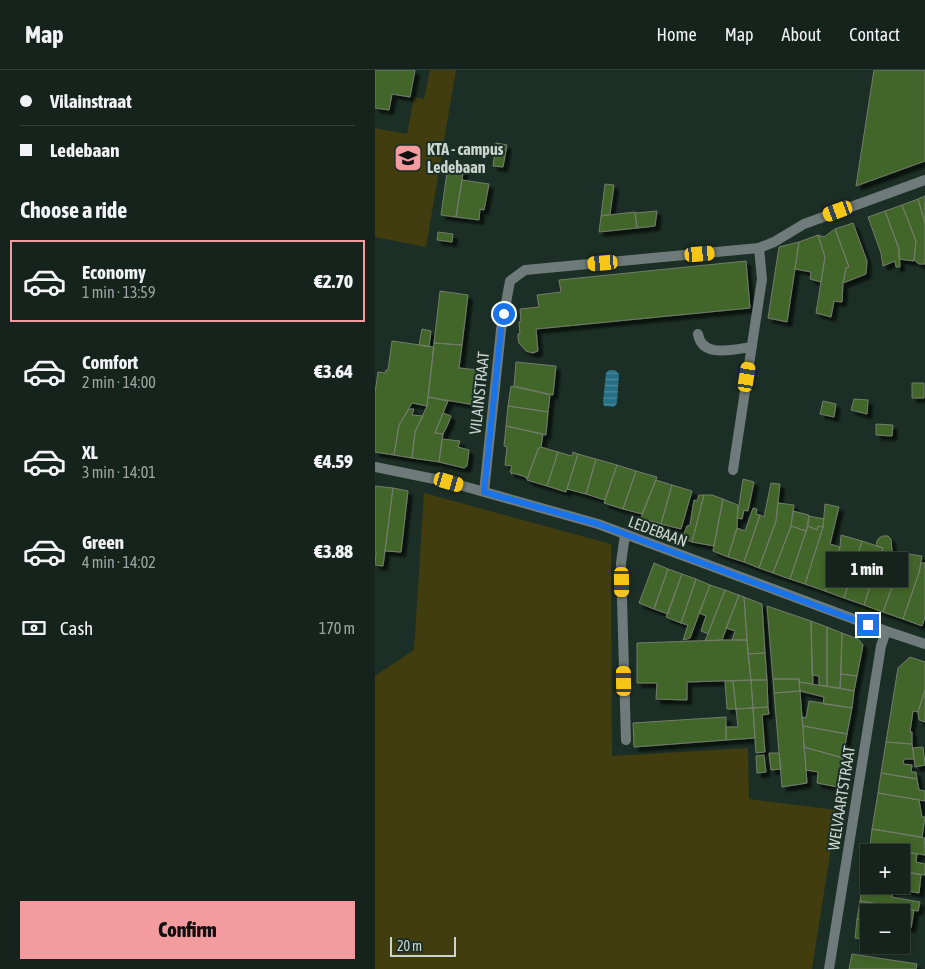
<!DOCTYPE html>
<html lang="en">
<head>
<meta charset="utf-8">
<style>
	body { margin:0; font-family:"Asap Condensed",sans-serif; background:#222f29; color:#f1f3f6; height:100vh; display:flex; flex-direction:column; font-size:19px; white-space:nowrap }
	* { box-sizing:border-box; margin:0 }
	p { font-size:16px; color:#9da4a3 }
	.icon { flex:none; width:28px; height:28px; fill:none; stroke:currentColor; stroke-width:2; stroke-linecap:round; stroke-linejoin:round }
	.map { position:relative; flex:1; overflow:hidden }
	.panel { display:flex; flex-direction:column; background:#15231c; width:375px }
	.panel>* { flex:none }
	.banner { display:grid; align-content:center; height:110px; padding:0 20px; background:#15231c }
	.fabs { position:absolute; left:485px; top:774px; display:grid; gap:10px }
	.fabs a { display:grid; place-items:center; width:50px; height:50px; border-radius:0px; background:#15231c; box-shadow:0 2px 8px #0003,0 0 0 1px #34403b; font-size:25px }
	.scale { position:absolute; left:15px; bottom:12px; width:66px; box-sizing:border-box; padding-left:5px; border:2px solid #c9d4ce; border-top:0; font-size:14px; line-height:18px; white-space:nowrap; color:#c9d4ce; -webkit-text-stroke:4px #1c2f26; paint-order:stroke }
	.end { position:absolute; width:22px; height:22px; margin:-11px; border:6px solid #1a73e8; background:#fff; box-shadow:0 0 0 2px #fff }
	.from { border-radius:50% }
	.bubble { position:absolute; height:35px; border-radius:0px; background:#15231c; box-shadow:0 2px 8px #0003,0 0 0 1px #34403b; font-size:16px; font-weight:800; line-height:35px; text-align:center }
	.car { position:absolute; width:15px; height:30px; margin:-15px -8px; border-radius:6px; box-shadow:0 0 4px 1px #0007; background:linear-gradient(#f5c518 24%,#345 0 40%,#f5c518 0 76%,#345 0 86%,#f5c518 0) }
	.banner b { display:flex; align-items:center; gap:18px; height:48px; font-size:19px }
	.banner b+b { border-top:1px solid #34403b }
	.banner i { width:12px; height:12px; background:#f1f3f6 }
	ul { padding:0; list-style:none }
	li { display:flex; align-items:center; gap:15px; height:82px; margin:0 10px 8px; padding:0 10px; border:2px solid transparent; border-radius:0px }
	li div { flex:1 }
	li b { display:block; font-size:19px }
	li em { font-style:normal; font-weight:800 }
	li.active { border-color:#f49b9f }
	li>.icon { width:45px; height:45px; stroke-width:1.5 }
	h2 { padding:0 20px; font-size:22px; line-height:60px }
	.pay { display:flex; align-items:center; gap:12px; height:55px; padding:0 20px; font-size:19px }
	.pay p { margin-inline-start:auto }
	.primary-button { display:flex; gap:10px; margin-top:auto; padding:10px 20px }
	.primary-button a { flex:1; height:58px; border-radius:0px; background:#f49b9f; color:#111; font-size:20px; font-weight:800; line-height:58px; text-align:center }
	header { display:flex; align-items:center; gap:30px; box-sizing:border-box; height:70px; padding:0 25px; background:#15231c; border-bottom:1px solid #34403b }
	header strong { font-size:24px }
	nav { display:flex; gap:28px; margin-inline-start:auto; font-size:18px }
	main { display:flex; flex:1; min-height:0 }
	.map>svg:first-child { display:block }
</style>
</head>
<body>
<header>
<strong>Map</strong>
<nav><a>Home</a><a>Map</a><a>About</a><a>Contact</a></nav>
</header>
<main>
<section class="panel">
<div class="banner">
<b><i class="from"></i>Vilainstraat</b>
<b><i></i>Ledebaan</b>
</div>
<h2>Choose a ride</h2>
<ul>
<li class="active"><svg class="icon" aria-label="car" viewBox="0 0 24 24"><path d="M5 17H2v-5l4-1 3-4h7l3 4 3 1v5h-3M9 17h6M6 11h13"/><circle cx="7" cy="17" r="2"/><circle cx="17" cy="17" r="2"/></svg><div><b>Economy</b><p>1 min · 13:59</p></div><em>€2.70</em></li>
<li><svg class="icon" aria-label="car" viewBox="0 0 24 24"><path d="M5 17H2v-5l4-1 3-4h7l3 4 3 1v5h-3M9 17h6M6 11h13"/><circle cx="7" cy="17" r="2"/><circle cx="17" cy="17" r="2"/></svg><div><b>Comfort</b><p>2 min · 14:00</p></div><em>€3.64</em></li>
<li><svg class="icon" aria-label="car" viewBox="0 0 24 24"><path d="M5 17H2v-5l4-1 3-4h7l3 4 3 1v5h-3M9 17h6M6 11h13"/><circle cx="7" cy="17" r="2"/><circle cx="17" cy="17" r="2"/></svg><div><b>XL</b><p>3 min · 14:01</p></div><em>€4.59</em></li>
<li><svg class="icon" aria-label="car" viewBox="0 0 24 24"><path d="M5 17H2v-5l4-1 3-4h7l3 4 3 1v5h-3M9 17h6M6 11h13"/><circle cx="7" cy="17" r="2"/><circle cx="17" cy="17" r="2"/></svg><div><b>Green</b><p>4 min · 14:02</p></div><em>€3.88</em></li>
</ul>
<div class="pay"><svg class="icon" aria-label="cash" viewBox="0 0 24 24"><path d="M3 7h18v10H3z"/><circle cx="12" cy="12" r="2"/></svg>Cash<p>170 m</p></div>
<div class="primary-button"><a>Confirm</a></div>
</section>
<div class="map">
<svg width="550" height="899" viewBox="0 0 550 899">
	<defs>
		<pattern id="water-rules" width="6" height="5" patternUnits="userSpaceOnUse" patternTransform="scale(1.25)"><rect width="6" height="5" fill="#266f85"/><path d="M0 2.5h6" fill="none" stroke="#4e899a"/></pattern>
		<filter id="shadow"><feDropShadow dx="4.5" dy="4.5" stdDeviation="1" flood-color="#0009"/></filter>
	</defs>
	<rect width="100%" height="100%" fill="#1c2f26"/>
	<path fill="#413d0e" d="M 55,0 L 81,0 L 51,177 L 0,167 L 0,58 L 32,64 L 39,27 L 49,29 Z
		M 49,423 L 236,474 L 237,686 L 373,678 L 374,729 L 462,740 L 437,899 L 0,899 L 0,606 L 39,580 Z"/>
	<path fill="url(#water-rules)" d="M 234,300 L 240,300 L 244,304 L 242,333 L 239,337 L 229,336 L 228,332 L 231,303 Z"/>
	<path fill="#436529" stroke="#727d6b" filter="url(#shadow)" d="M 0,0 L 40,0 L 35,27 L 17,24 L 14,40 L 0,38 Z
		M 499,0 L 550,0 L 550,91 L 481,116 Z
		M 121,73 L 132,75 L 128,97 L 118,96 Z
		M 73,95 L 89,97 L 81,147 L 66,145 Z
		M 87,110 L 114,114 L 109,140 L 105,139 L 104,150 L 81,147 Z
		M 230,114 L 239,115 L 235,144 L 226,146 Z
		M 550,126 L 550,153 L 543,129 Z
		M 543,129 L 550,153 L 550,194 L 544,194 L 539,190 L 541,171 L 527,135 Z
		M 527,135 L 541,171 L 539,191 L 524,189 L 524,179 L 510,141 Z
		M 282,141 L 280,156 L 262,158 L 260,143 Z
		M 510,141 L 524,179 L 525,197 L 521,197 L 520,191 L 508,196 L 506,183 L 493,147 Z
		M 260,142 L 262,158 L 224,162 L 226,146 Z
		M 478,153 L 492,191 L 491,204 L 468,213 L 471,198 L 474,197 L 460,159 Z
		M 460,159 L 474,197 L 471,198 L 468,213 L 467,232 L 459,231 L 456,247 L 441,243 L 450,187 L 443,165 L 449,167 Z
		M 63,162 L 78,164 L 77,172 L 62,170 Z
		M 443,165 L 450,187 L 446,212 L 435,209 L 436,202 L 420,199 L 424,172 Z
		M 424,172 L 412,252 L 393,248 L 404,177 Z
		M 371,191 L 375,238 L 161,259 L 163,281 L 158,283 L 151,281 L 144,273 L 143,268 L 143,264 L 145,264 L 144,252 L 146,251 L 145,239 L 164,237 L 162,225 L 186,222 L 184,210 Z
		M 65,221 L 93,225 L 87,275 L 59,273 Z
		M 47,259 L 56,261 L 54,277 L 44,275 Z
		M 17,271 L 59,277 L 52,336 L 37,333 L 24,355 L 19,385 L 0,382 L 0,323 L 3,302 L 10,303 L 11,300 L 13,300 Z
		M 59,273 L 87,275 L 84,298 L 104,300 L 100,335 L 53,327 Z
		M 141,292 L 181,296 L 178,325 L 139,316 Z
		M 537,313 L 549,313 L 549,328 L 537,328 Z
		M 136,316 L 175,325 L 173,342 L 133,336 Z
		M 53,327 L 73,331 L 60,363 L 68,364 L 64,392 L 37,388 L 40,362 L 52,336 Z
		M 479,329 L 493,330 L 492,344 L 476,340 Z
		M 448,331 L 461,334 L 459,347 L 445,344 Z
		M 133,336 L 173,342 L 171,365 L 131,356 Z
		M 34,339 L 39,339 L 37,345 L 48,346 L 40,362 L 37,388 L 19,385 L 24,355 Z
		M 68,343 L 76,346 L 73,354 L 68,364 L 60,363 Z
		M 501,354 L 518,355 L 517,366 L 501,365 Z
		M 131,356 L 168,364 L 166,377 L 163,379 L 153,407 L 151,408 L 150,408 L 151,407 L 138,403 L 137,404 L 136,404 L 137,403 L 135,402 L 137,396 L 130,395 L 132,377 L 129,376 Z
		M 67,369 L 85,371 L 83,377 L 94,380 L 92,396 L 89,398 L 64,392 Z
		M 166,377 L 183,382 L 172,416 L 152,410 L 163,379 Z
		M 183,382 L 197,386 L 198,382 L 203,384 L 191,422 L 172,416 Z
		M 203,384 L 221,389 L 211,424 L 192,419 Z
		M 221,389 L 242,395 L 230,430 L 211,424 Z
		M 242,395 L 261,401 L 248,439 L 229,433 Z
		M 261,401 L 282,407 L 267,444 L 248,439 Z
		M 368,409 L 379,412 L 373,441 L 369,440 L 367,449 L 362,448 Z
		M 281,410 L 297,415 L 286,454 L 266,448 Z
		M 396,413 L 405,414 L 401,451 L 384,498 L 369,492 L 385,445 L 389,447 Z
		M 297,415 L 317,421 L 306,459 L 286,454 Z
		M 0,416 L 18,418 L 8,496 L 0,495 L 1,482 L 0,482 Z
		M 18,418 L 33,421 L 26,482 L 10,481 Z
		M 324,425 L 329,425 L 317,472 L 307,468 L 312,456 L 315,455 L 319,430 L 322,431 Z
		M 329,425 L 337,425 L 348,429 L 339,476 L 317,472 Z
		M 348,429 L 363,435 L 362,458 L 353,487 L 338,481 Z
		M 403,433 L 419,435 L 416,456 L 398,503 L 384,498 L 401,451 Z
		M 450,434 L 464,437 L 455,474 L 465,477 L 450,521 L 430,514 L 448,457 Z
		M 378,438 L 382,439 L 381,444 L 385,445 L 369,492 L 353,487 L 362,458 L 370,461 Z
		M 418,441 L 434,445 L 431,461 L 416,456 Z
		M 434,446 L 449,449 L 448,457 L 443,456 L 442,460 L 433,456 Z
		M 416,456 L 431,461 L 415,509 L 398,503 Z
		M 433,456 L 442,460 L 443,456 L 448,457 L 430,514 L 415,509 Z
		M 466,465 L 487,471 L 469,528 L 450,521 L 465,477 Z
		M 508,466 L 513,466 L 516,469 L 517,481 L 526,484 L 525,495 L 504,488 L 508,478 L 501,476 L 502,471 L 504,468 Z
		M 487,471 L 508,478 L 489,535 L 469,528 Z
		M 526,483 L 547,486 L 544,503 L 528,549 L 508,542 L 525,495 Z
		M 504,488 L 525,495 L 508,542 L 489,535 Z
		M 279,493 L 293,499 L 279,539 L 264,533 Z
		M 546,493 L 550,493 L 550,547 L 547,556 L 528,549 L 544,503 Z
		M 293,499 L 307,504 L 293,544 L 279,539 Z
		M 307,504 L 321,509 L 306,553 L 291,547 Z
		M 321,509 L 335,515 L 315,568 L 308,570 L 313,555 L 306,553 Z
		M 335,515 L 350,520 L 333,564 L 326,561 L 331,546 L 324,543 Z
		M 350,520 L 364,525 L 347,570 L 330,571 Z
		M 364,525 L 369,527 L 372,570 L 357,570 L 360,561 L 351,558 Z
		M 369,527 L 387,534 L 390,583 L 373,584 Z
		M 392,536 L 436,551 L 438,614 L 424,612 L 424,609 L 398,609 Z
		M 436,551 L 452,557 L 452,616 L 444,615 L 444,606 L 437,605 Z
		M 452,557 L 467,563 L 465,618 L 452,616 Z
		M 467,563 L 483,569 L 488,575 L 482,606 L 466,604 Z
		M 347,570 L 372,570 L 376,610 L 312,612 L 312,630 L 281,629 L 282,613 L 262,613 L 262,573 Z
		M 390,583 L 392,610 L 376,610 L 373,584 Z
		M 535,587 L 550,592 L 550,620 L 543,642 L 538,641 L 535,662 L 537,662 L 537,674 L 511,672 L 523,598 Z
		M 466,604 L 482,606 L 479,621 L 465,618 Z
		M 398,609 L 424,609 L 425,621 L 399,623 Z
		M 376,610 L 392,610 L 393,637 L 378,638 Z
		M 376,610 L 378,638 L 361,639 L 358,611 Z
		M 350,611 L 358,611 L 361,639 L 352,639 Z
		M 424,612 L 479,621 L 477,638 L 448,634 L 449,627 L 425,621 Z
		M 550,620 L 550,652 L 544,650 L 543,642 Z
		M 425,621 L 432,713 L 407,717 L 399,623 Z
		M 434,631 L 477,638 L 472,664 L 428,656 L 427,647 L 431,648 Z
		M 393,637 L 394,644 L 387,645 L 390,682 L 381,683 L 378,638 Z
		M 378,638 L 380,668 L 351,670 L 351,657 L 363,657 L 361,639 Z
		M 351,647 L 351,670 L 259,677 L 258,653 Z
		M 428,656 L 472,664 L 468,688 L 429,677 Z
		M 511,672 L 537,674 L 539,689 L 529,689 L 528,694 L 537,695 L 536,702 L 541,702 L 542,709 L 506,703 Z
		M 429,677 L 468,688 L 463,717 L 442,713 L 443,702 L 431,700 Z
		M 548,677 L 550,695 L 540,697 L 538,678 Z
		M 394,683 L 404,683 L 406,699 L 396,700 Z
		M 389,685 L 391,702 L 382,703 L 381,686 Z
		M 506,703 L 542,709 L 544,720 L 550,721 L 550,731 L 503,723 Z
		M 503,723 L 544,730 L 547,747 L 550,747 L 547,767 L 497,759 Z
		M 497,759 L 550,768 L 549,777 L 550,777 L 550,785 L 495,776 Z
		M 495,776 L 542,784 L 541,792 L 550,794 L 550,805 L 526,801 L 526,782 L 494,782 L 494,796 L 491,795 Z
		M 491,795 L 494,796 L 494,814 L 488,814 Z
		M 526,801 L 546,805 L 544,823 L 497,815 L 526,815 Z
		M 488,814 L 518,819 L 517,827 L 545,832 L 543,841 L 485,831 Z
		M 485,831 L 539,840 L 536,858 L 526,857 L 526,842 L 494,842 L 494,851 L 482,849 Z
		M 482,849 L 494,851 L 494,870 L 480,868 Z
		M 477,884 L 542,894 L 541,899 L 474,899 Z"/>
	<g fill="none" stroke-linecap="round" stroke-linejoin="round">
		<path stroke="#6f7b7a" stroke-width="10" d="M 323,264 C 327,289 359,279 377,277
			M 358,400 L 387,209 L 384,178
			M 250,465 L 246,493 L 251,670"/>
		<path stroke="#6f7b7a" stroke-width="10" d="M 0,397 L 74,412 L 223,454 L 511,561 L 550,574
			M 109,422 L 126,260 L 135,211 L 150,200 L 384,178 L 399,172 L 429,154 L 550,110
			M 454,899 L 506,576 L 511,561"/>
	</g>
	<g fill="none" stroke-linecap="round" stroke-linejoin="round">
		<path stroke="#1a73e8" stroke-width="6" d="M 129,244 L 126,260 L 109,422 L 223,454 L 493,555"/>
	</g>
	<defs>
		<symbol id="school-square" viewBox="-11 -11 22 22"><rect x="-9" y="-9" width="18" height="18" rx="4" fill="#f49b9f" stroke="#1c2f26"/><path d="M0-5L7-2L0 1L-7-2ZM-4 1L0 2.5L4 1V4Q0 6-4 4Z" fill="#111"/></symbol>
	</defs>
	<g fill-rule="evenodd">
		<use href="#school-square" x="17" y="72" width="32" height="32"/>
	</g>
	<g text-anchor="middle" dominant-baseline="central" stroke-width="4" stroke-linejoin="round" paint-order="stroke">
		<g font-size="16" font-weight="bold" fill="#c9d4ce" stroke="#1c2f26" text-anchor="start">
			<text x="52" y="79">KTA - campus<tspan x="52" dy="18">Ledebaan</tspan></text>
		</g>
		<g font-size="16" fill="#c9d4ce" stroke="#1c2f26">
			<text transform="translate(104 323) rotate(-84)">VILAINSTRAAT</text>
			<text transform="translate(283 461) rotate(20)">LEDEBAAN</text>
			<text transform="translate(466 728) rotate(-81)">WELVAARTSTRAAT</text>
		</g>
	</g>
</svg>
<div class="fabs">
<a>+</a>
<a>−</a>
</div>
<div class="scale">20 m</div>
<i class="end from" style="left:129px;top:244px"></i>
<i class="end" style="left:493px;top:555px"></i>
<div class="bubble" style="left:451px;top:482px;width:82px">1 min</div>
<i class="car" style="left:463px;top:141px;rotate:250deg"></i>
<i class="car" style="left:325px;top:184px;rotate:85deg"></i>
<i class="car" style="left:228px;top:193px;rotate:265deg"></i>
<i class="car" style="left:372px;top:307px;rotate:9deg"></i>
<i class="car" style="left:74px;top:412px;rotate:106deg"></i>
<i class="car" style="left:247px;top:512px;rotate:179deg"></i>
<i class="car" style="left:249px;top:611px;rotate:359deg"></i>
</div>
</main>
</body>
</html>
